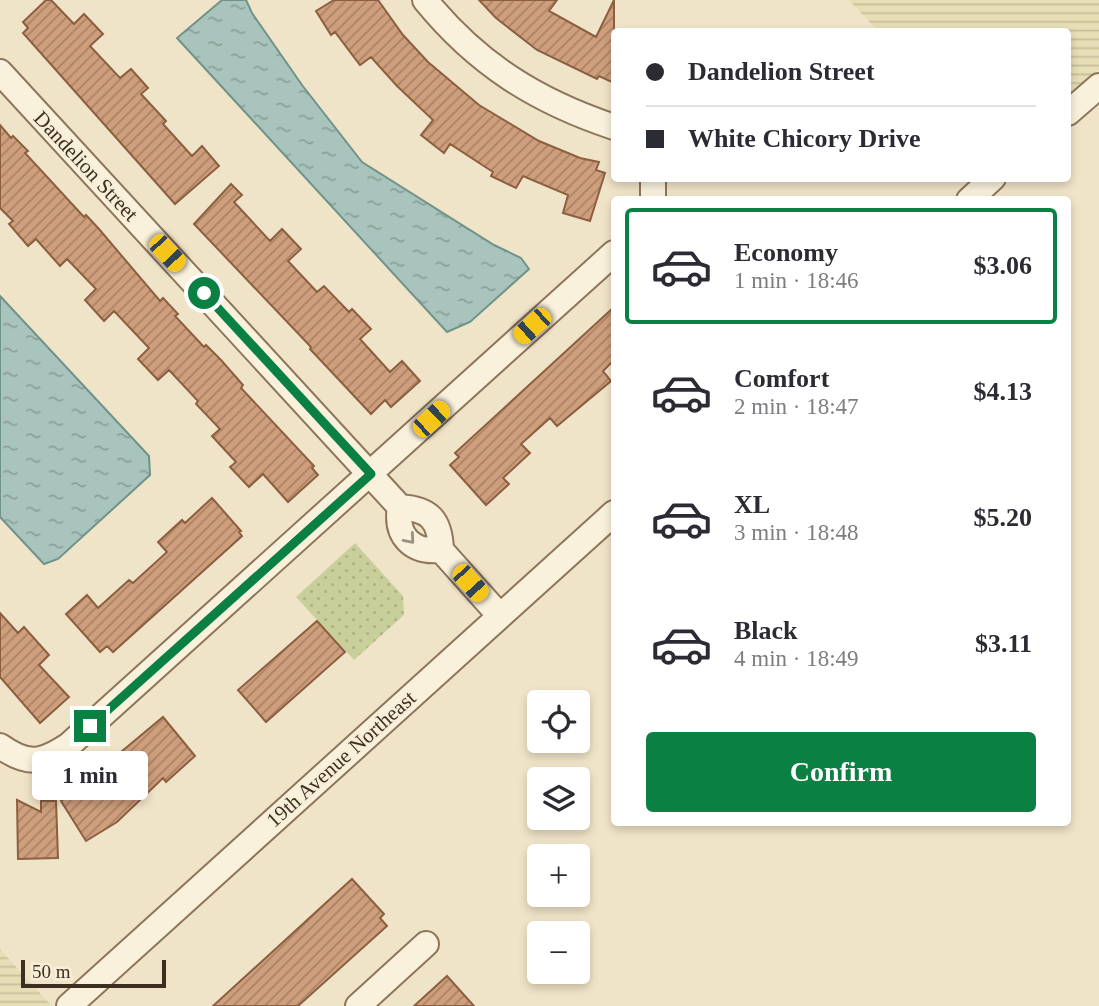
<!DOCTYPE html>
<html lang="en">
<head>
<meta charset="utf-8">
<style>
	body { margin:0; font-family:Georgia,serif; background:#f2f2f3; color:#2b2b33; height:100vh; display:flex; flex-direction:column; font-size:26px; white-space:nowrap }
	* { box-sizing:border-box; margin:0 }
	p { font-size:23px; color:#7c7c81 }
	.icon { flex:none; width:38px; height:38px; fill:none; stroke:currentColor; stroke-width:2; stroke-linecap:round; stroke-linejoin:round }
	.map { position:relative; flex:1; overflow:hidden }
	.drawer { position:absolute; left:611px; top:196px; width:460px; height:630px; display:flex; flex-direction:column; background:#fff; border-radius:7px; box-shadow:0 4px 10px #0003 }
	.drawer>* { flex:none }
	.guide { position:absolute; left:611px; top:28px; width:460px; height:154px; border-radius:7px; box-shadow:0 4px 10px #0003; display:grid; align-content:center; height:154px; padding:0 35px; background:#fff }
	.controls { position:absolute; left:527px; top:690px; display:grid; gap:14px }
	.controls a { display:grid; place-items:center; width:63px; height:63px; border-radius:7px; background:#fff; box-shadow:0 4px 10px #0003; font-size:35px }
	.scale { position:absolute; left:21px; bottom:18px; width:145px; box-sizing:border-box; padding-left:7px; border:4px solid #3d2e20; border-top:0; font-size:19px; line-height:24px; white-space:nowrap; color:#3d2e20; -webkit-text-stroke:5px #f7eed8; paint-order:stroke }
	.end { position:absolute; width:32px; height:32px; margin:-16px; border:9px solid #0b8043; background:#fff; box-shadow:0 0 0 4px #fff }
	.from { border-radius:50% }
	.bubble { position:absolute; height:49px; border-radius:7px; background:#fff; box-shadow:0 4px 10px #0003; font-size:23px; font-weight:600; line-height:49px; text-align:center }
	.car { position:absolute; width:21px; height:42px; margin:-21px -10px; border-radius:9px; box-shadow:0 0 5px 2px #0007; background:linear-gradient(#f5c518 24%,#345 0 40%,#f5c518 0 76%,#345 0 86%,#f5c518 0) }
	.guide b { display:flex; align-items:center; gap:24px; height:66px; font-size:26px }
	.guide b+b { border-top:2px solid #e1e1e2 }
	.guide i { width:18px; height:18px; background:#2b2b33 }
	ul { padding:12px 0 0; list-style:none }
	li { display:flex; align-items:center; gap:21px; height:116px; margin:0 14px 10px; padding:0 21px; border:4px solid transparent; border-radius:7px }
	li div { flex:1 }
	li b { display:block; font-size:26px }
	li em { font-style:normal; font-weight:600 }
	li.current { border-color:#0b8043 }
	li>.icon { width:63px; height:63px; stroke-width:1.5 }
	.cta { display:flex; gap:14px; margin-top:auto; padding:14px 35px }
	.cta a { flex:1; height:80px; border-radius:7px; background:#0b8043; color:#fff; font-size:28px; font-weight:600; line-height:80px; text-align:center }
	.map>svg:first-child { display:block }
</style>
</head>
<body>
<div class="map">
<svg width="1099" height="1006" viewBox="0 0 1099 1006">
	<defs>
		<pattern id="farmland-rules" width="6" height="5" patternUnits="userSpaceOnUse" patternTransform="scale(1.75)"><rect width="6" height="5" fill="#e6deb5"/><path d="M0 2.5h6" fill="none" stroke="#c6bf9b"/></pattern>
		<pattern id="grass-dots" width="8" height="8" patternUnits="userSpaceOnUse" patternTransform="scale(1.75)"><rect width="8" height="8" fill="#c9cf9b"/><path d="M2 2h.1M6 6h.1" fill="none" stroke="#aeb285" stroke-width="1.8" stroke-linecap="round"/></pattern>
		<pattern id="water-ripples" width="26" height="14" patternUnits="userSpaceOnUse" patternTransform="scale(1.75)"><rect width="26" height="14" fill="#a9c4bc"/><path d="M2 4q2-2 4 0t4 0M15 11q2-2 4 0t4 0" fill="none" stroke="#8ba098"/></pattern>
		<pattern id="building-hatch" width="6" height="6" patternUnits="userSpaceOnUse" patternTransform="scale(1.75)"><rect width="6" height="6" fill="#cf9f7d"/><path d="M-1 1l2-2M0 6l6-6M5 7l2-2" fill="none" stroke="#a98266"/></pattern>
	</defs>
	<rect width="100%" height="100%" fill="#f0e4c8"/>
	<path fill="url(#farmland-rules)" d="M 849,0 L 1099,0 L 1099,70 L 1068,98 L 1068,32 L 878,31 Z
		M 0,949 L 16,967 L 52,1006 L 0,1006 Z"/>
	<path fill="url(#grass-dots)" d="M 355,543 L 403,596 L 404,615 L 354,660 L 296,597 Z"/>
	<path fill="url(#water-ripples)" stroke="#6f938a" stroke-width="2" d="M 222,0 L 246,0 L 252,13 L 302,85 L 362,162 L 494,245 L 521,258 L 529,269 L 470,322 L 447,332 L 177,38 Z
		M 0,296 L 149,456 L 150,475 L 58,559 L 44,564 L 0,517 Z"/>
	<path fill="url(#building-hatch)" stroke="#8d5f41" stroke-width="2" d="M 46,0 L 51,0 L 74,24 L 84,14 L 103,34 L 90,46 L 120,78 L 131,69 L 148,88 L 141,94 L 166,121 L 163,124 L 192,156 L 202,146 L 219,166 L 175,204 L 23,33 L 28,28 L 23,22 Z
		M 334,0 L 378,0 L 403,35 L 428,62 L 479,105 L 539,141 L 580,158 L 599,162 L 596,170 L 605,173 L 590,221 L 563,213 L 568,195 L 523,176 L 516,188 L 491,176 L 493,172 L 450,144 L 444,153 L 421,135 L 433,120 L 397,86 L 371,57 L 360,65 L 335,32 L 331,35 L 316,11 Z
		M 479,0 L 557,0 L 549,11 L 596,37 L 614,0 L 614,83 L 599,76 L 597,79 L 537,50 L 496,18 Z
		M 0,125 L 11,138 L 13,136 L 28,151 L 25,153 L 84,217 L 86,215 L 99,229 L 160,301 L 163,298 L 178,314 L 175,316 L 204,347 L 206,345 L 221,360 L 243,385 L 241,388 L 314,466 L 312,468 L 318,475 L 288,502 L 263,474 L 249,487 L 230,467 L 236,462 L 212,436 L 220,429 L 196,404 L 198,401 L 169,370 L 158,380 L 138,359 L 149,348 L 114,311 L 104,321 L 85,300 L 96,289 L 67,259 L 60,266 L 36,239 L 28,246 L 9,224 L 13,221 L 0,208 Z
		M 231,184 L 242,195 L 234,202 L 270,241 L 282,229 L 301,249 L 288,261 L 317,292 L 324,286 L 349,312 L 352,309 L 371,329 L 360,339 L 390,372 L 402,361 L 420,381 L 391,407 L 385,400 L 371,414 L 310,349 L 311,347 L 194,224 Z
		M 614,307 L 614,360 L 603,371 L 611,381 L 557,426 L 550,418 L 521,444 L 530,453 L 503,478 L 509,484 L 486,505 L 450,465 L 459,457 L 455,453 Z
		M 212,498 L 241,531 L 239,532 L 242,536 L 113,652 L 107,646 L 100,652 L 66,614 L 87,595 L 98,608 L 129,580 L 133,583 L 167,552 L 158,542 L 182,520 L 185,523 Z
		M 0,613 L 18,633 L 24,627 L 49,655 L 39,665 L 69,697 L 40,723 L 0,677 Z
		M 317,621 L 345,652 L 266,722 L 238,690 Z
		M 163,717 L 195,756 L 166,782 L 163,778 L 117,822 L 86,841 L 61,801 L 106,770 L 103,767 Z
		M 17,800 L 41,812 L 41,801 L 56,801 L 58,858 L 18,859 Z
		M 352,879 L 384,914 L 380,918 L 387,926 L 298,1006 L 213,1006 Z
		M 447,976 L 474,1006 L 414,1006 Z"/>
	<g fill="none" stroke-linecap="round" stroke-linejoin="round">
		<defs>
			<path id="minor" d="M 425,0 C 477,64 536,101 614,127
				M 0,72 L 400,507 C 430,509 440,520 441,550 L 500,616
				M 1068,113 L 1099,86
				M 653,200 L 653,178
				M 969,200 L 993,178
				M 400,507 C 395,536 412,553 441,550
				M 0,746 C 28,766 42,763 69,745 L 614,253
				M 69,1006 L 614,513
				M 358,1006 L 426,944"/>
		</defs>
		<use href="#minor" stroke="#8d765c" stroke-width="28"/>
		<use href="#minor" stroke="#faf1dc" stroke-width="24"/>
	</g>
	<defs><path id="oneway-chevron" d="M-2-3.5L2.5 0L-2 3.5" fill="none" stroke-width="1.6" stroke-linecap="round" stroke-linejoin="round" transform="scale(1.75)"/></defs>
	<use stroke="#9c907e" href="#oneway-chevron" transform="translate(410 539) rotate(49)"/>
	<g fill="none" stroke-linecap="round" stroke-linejoin="round">
		<path stroke="#0b8043" stroke-width="9" d="M 90,726 L 371,474 L 204,293"/>
	</g>
	<g text-anchor="middle" dominant-baseline="central" stroke-width="5" stroke-linejoin="round" paint-order="stroke">
		<g font-size="21" fill="#3d2e20" stroke="#f7eed8">
			<text transform="translate(86 166) rotate(47)">Dandelion Street</text>
			<text transform="translate(341 759) rotate(-42)">19th Avenue Northeast</text>
		</g>
	</g>
</svg>
<div class="controls">
<a><svg class="icon" aria-label="locate" viewBox="0 0 24 24"><circle cx="12" cy="12" r="6"/><path d="M12 2v4M12 18v4M2 12h4M18 12h4"/></svg></a>
<a><svg class="icon" aria-label="layers" viewBox="0 0 24 24"><path d="M12 4l9 5-9 5-9-5zM3 14l9 5 9-5"/></svg></a>
<a>+</a>
<a>−</a>
</div>
<div class="scale">50 m</div>
<i class="end from" style="left:204px;top:293px"></i>
<i class="end" style="left:90px;top:726px"></i>
<div class="bubble" style="left:32px;top:751px;width:116px">1 min</div>
<i class="car" style="left:167px;top:253px;rotate:137deg"></i>
<i class="car" style="left:532px;top:326px;rotate:228deg"></i>
<i class="car" style="left:431px;top:419px;rotate:47deg"></i>
<i class="car" style="left:470px;top:583px;rotate:138deg"></i>
<div class="guide">
<b><i class="from"></i>Dandelion Street</b>
<b><i></i>White Chicory Drive</b>
</div>
<section class="drawer">
<ul>
<li class="current"><svg class="icon" aria-label="car" viewBox="0 0 24 24"><path d="M5 17H2v-5l4-1 3-4h7l3 4 3 1v5h-3M9 17h6M6 11h13"/><circle cx="7" cy="17" r="2"/><circle cx="17" cy="17" r="2"/></svg><div><b>Economy</b><p>1 min · 18:46</p></div><em>$3.06</em></li>
<li><svg class="icon" aria-label="car" viewBox="0 0 24 24"><path d="M5 17H2v-5l4-1 3-4h7l3 4 3 1v5h-3M9 17h6M6 11h13"/><circle cx="7" cy="17" r="2"/><circle cx="17" cy="17" r="2"/></svg><div><b>Comfort</b><p>2 min · 18:47</p></div><em>$4.13</em></li>
<li><svg class="icon" aria-label="car" viewBox="0 0 24 24"><path d="M5 17H2v-5l4-1 3-4h7l3 4 3 1v5h-3M9 17h6M6 11h13"/><circle cx="7" cy="17" r="2"/><circle cx="17" cy="17" r="2"/></svg><div><b>XL</b><p>3 min · 18:48</p></div><em>$5.20</em></li>
<li><svg class="icon" aria-label="car" viewBox="0 0 24 24"><path d="M5 17H2v-5l4-1 3-4h7l3 4 3 1v5h-3M9 17h6M6 11h13"/><circle cx="7" cy="17" r="2"/><circle cx="17" cy="17" r="2"/></svg><div><b>Black</b><p>4 min · 18:49</p></div><em>$3.11</em></li>
</ul>
<div class="cta"><a>Confirm</a></div>
</section>
</div>
</body>
</html>
